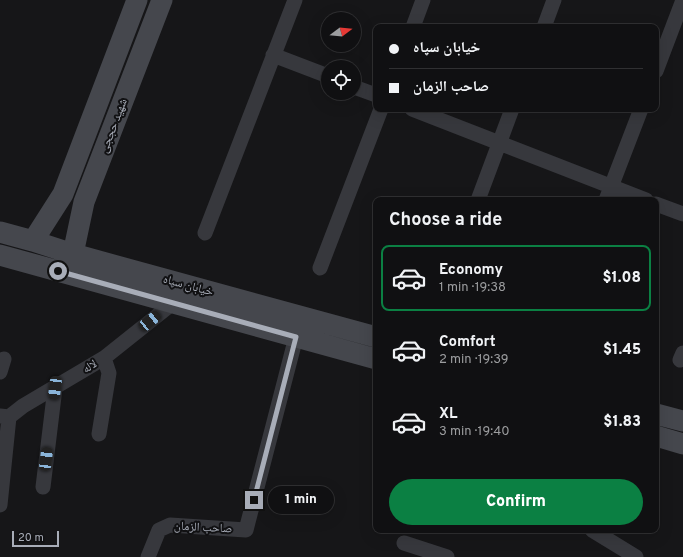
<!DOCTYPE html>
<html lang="en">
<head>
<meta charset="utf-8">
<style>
	body { margin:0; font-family:Overpass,"Noto Naskh Arabic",sans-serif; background:#1e1e20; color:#f1f3f6; height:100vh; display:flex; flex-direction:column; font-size:15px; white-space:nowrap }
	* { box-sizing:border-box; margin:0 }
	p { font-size:13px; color:#9c9d9f }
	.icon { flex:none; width:22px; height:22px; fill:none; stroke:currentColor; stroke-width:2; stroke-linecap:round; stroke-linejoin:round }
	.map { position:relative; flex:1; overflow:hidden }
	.details { position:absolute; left:373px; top:197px; width:286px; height:336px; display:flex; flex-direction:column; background:#101012; border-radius:8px; box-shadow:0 4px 16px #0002,0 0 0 1px #303032 }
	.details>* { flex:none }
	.hud { position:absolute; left:373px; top:24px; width:286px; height:88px; border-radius:8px; box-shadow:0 4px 16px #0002,0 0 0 1px #303032; display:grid; align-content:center; height:88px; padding:0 16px; background:#101012 }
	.needle { width:26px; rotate:74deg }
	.controls { position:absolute; left:321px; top:12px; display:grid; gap:8px }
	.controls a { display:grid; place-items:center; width:40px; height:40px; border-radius:50%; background:#101012; box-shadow:0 4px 16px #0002,0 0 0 1px #303032; font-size:20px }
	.scale { position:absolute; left:12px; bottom:10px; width:47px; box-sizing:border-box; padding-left:4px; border:2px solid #a8adb8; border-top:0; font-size:11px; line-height:14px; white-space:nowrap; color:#a8adb8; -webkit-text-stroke:3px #111113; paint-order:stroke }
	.end { position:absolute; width:18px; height:18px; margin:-9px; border:5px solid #a8adb8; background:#111; box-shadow:0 0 0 2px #111 }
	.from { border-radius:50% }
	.bubble { position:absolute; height:28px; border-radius:14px; background:#101012; box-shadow:0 4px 16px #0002,0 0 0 1px #303032; font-size:13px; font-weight:800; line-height:28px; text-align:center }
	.car { position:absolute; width:12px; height:24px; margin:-12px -6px; border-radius:5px; box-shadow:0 0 3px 1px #0007; background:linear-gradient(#222 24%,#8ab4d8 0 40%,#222 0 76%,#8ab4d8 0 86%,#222 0) }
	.hud b { display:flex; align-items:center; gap:14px; height:38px; font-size:15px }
	.hud b+b { border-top:1px solid #303032 }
	.hud i { width:10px; height:10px; background:#f1f3f6 }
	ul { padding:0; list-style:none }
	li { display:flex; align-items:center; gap:12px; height:66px; margin:0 8px 6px; padding:0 8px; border:2px solid transparent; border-radius:8px }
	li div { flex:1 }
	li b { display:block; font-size:15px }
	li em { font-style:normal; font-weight:800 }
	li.selected { border-color:#0b8043 }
	li>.icon { width:36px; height:36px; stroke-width:1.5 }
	h2 { padding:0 16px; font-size:18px; line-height:48px }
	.button { display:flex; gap:8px; margin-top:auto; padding:8px 16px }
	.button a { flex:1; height:46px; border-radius:24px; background:#0b8043; color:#fff; font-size:16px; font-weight:800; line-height:46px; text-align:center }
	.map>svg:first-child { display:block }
</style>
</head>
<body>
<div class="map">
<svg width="683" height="557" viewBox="0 0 683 557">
	<rect width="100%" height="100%" fill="#161618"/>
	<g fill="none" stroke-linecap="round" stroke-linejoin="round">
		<path stroke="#37383d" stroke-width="15" d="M 413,27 L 423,0
			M 544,27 L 554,0
			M 273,55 L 328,76
			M 656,71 L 683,0
			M 354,87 L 376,95
			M 412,109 L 646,200
			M 478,200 L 512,109
			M 606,200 L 641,109
			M 656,204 L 683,214
			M 205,233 L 295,0
			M 320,268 L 381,109
			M 680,360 L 683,353
			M 0,372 L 4,359
			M 0,416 L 9,417 L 23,406 L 104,358 L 173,303
			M 99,434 L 109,373 L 104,358
			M 43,487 L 55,388
			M 0,505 L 9,417
			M 592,530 L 636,557
			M 404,543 L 447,557
			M 148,557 L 159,530 L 170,525 L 246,530 L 296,337"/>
		<path stroke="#45474d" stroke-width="21" d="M 0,232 L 33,241 L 73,254 L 376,337
			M 33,241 L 63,194 L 137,0
			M 73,254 L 84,202 L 162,0
			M 0,255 L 376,359
			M 656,414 L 683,421
			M 656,436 L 683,444"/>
	</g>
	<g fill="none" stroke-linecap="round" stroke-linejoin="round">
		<path stroke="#a8adb8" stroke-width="5" d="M 58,271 L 296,337 L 254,500"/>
	</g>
	<g text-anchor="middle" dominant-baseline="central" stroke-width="4" stroke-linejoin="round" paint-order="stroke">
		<g font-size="12" fill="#a8adb8" stroke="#111113">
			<text transform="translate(114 126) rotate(-69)">شهید حججی</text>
			<text transform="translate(188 286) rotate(15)">خیابان سپاه</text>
			<text transform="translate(90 367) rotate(-31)">لاله</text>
			<text transform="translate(203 528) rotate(3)">صاحب الزمان</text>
		</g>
	</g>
</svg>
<div class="controls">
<a><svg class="needle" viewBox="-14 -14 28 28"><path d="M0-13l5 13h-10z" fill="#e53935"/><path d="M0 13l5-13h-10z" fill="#9c9d9f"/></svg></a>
<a><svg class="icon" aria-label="locate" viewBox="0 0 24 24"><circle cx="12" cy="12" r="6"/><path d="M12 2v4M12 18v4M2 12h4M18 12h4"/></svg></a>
</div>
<div class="scale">20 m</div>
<i class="end from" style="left:58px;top:271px"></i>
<i class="end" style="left:254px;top:500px"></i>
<div class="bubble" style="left:268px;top:486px;width:66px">1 min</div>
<i class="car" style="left:150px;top:321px;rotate:51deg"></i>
<i class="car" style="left:55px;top:388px;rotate:187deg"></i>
<i class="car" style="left:46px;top:459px;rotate:7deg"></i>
<div class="hud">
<b><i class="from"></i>خیابان سپاه</b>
<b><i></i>صاحب الزمان</b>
</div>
<section class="details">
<h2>Choose a ride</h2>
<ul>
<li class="selected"><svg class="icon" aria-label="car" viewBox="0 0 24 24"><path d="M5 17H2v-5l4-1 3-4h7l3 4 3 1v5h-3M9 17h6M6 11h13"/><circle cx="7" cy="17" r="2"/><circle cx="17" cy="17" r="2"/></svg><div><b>Economy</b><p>1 min · 19:38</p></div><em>$1.08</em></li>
<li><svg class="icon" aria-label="car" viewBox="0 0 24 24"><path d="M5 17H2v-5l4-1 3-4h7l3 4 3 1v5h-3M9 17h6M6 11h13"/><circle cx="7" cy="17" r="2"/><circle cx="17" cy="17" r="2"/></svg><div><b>Comfort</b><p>2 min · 19:39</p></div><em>$1.45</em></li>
<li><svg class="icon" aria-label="car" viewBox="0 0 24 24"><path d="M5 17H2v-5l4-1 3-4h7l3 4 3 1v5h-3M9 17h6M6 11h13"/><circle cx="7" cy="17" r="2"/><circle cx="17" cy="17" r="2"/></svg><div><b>XL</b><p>3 min · 19:40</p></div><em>$1.83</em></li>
</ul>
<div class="button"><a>Confirm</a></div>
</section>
</div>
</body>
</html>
